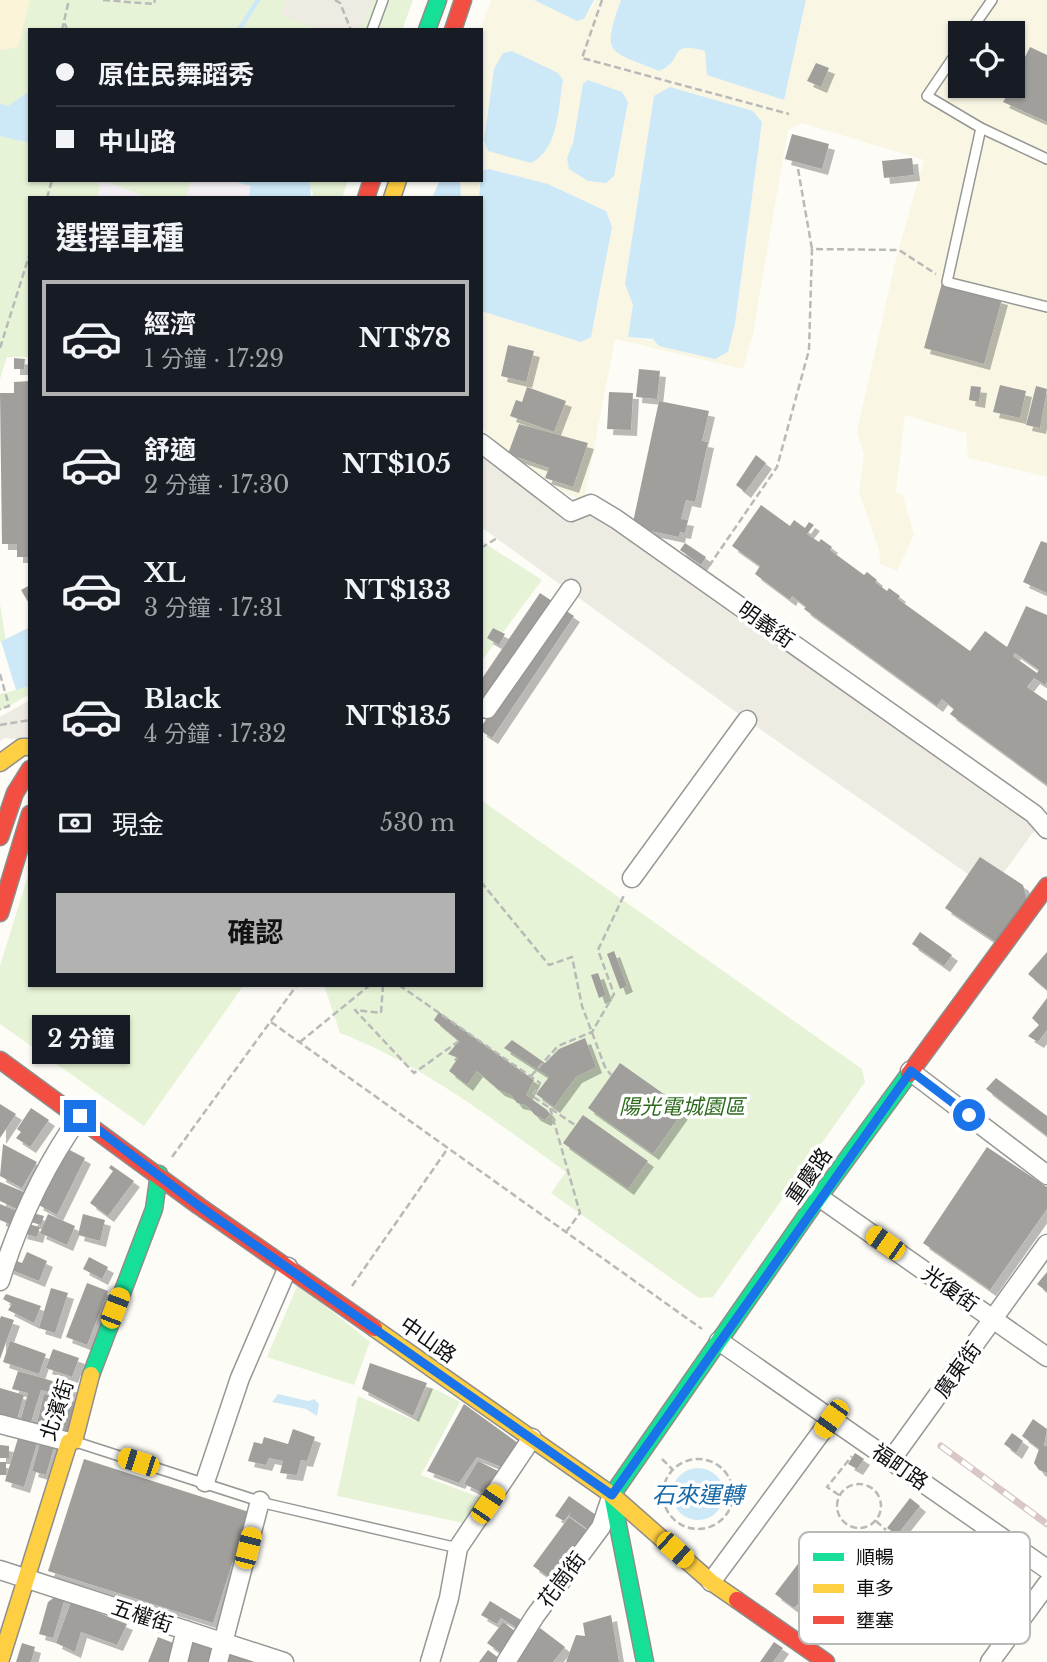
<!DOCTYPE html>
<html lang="zh-TW">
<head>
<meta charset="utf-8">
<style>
	body { margin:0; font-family:"Libre Baskerville","Noto Sans TC",serif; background:#20242c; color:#f1f3f6; height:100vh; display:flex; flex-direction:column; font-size:26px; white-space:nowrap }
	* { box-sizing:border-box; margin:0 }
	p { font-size:23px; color:#9ea1a6 }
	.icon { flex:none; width:38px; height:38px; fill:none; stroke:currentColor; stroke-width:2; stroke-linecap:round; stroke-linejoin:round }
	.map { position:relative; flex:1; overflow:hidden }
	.panel { position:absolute; left:28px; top:196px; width:455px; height:791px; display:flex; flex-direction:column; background:#171b24; border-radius:0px; box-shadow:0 2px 5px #0004 }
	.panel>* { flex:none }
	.top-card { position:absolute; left:28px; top:28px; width:455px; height:154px; border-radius:0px; box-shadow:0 2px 5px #0004; display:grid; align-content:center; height:154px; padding:0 28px; background:#171b24 }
	.buttons { position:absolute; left:948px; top:21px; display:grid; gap:14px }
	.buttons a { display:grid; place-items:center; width:77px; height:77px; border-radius:0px; background:#171b24; box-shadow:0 2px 5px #0004; font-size:35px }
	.end { position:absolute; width:32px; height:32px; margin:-16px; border:9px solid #1a73e8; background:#fff; box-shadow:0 0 0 4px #fff }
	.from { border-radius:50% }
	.bubble { position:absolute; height:49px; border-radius:0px; background:#171b24; box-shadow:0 2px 5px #0004; font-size:23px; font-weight:700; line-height:49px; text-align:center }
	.car { position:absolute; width:21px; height:42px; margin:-21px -10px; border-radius:9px; box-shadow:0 0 5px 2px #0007; background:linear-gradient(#f5c518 24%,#345 0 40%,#f5c518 0 76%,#345 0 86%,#f5c518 0) }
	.top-card b { display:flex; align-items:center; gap:24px; height:66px; font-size:26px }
	.top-card b+b { border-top:2px solid #363941 }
	.top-card i { width:18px; height:18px; background:#f1f3f6 }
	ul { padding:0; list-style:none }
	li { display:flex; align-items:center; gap:21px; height:116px; margin:0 14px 10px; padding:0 14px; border:4px solid transparent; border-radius:0px }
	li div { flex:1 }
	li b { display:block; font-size:26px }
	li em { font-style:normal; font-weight:700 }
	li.current { border-color:#b2b2b3 }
	li>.icon { width:63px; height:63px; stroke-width:1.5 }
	h2 { padding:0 28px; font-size:32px; line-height:84px }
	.pay { display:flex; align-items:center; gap:18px; height:77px; padding:0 28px; font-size:26px }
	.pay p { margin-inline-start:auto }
	.primary-button { display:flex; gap:14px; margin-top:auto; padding:14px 28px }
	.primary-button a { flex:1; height:80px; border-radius:0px; background:#b2b2b3; color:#111; font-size:28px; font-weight:700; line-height:80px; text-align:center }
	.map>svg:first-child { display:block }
</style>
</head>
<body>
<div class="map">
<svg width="1047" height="1662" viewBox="0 0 1047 1662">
	<defs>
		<filter id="shadow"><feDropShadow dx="6" dy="6" stdDeviation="0" flood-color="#0004"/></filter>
	</defs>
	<rect width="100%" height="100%" fill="#fdfcf7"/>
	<path fill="#f5f0f3" d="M 61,180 L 229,180 L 251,186 L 248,198 L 56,198 Z"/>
	<path fill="#f9f7e4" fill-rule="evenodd" d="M 491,0 L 534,0 L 578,21 L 592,8 L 594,0 L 621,0 L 610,32 L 668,67 L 680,48 L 686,46 L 705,51 L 707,71 L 784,100 L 806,0 L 1047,0 L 1047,477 L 968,458 L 966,433 L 905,415 L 896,493 L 903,495 L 914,535 L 897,571 L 880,564 L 879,550 L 859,492 L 864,455 L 857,431 L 896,259 L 924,160 L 802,123 L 788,130 L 753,334 L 743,369 L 615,339 L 584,501 L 568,495 L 492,439 L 481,426 L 481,311 L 581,342 L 606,211 L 548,184 L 489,169 L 481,171 L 480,30 ZM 961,33 L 1013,33 L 1013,86 L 961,86 ZM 583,84 L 606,183 L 567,158 L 573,143 ZM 654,96 L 753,111 L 762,122 L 735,324 L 728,352 L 628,337 L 633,305 L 625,284 Z
		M 460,180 L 480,180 L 479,198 L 461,198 Z"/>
	<path fill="#e7f3d7" d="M 6,0 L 413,0 L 402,30 L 30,30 L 30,180 L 95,180 L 100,185 L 97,198 L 30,198 L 30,357 L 7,357 L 0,379 L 0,23 Z
		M 103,180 L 191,180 L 186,198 L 148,198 Z
		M 305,180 L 348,180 L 342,198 L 312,198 L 313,193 Z
		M 481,541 L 542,580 L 481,662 Z
		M 0,604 L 6,642 L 30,631 L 30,694 L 0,711 Z
		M 481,800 L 862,1069 L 865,1082 L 713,1297 L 699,1298 L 551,1193 L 566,1172 C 495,1121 423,1065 340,1033 L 324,985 L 481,985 Z
		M 30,869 L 30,985 L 244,985 L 144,1126 L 0,1024 L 0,966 Z
		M 298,1284 L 370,1342 L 354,1385 L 267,1357 Z
		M 431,1387 L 460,1402 L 421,1475 L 481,1498 L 463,1523 L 337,1496 L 358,1396 L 416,1421 Z"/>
	<path fill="#fcf4d9" d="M 0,0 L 30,0 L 18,47 L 0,50 Z"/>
	<path fill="#edebe2" d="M 286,0 L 373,0 L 363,27 L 357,30 L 318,30 L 281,15 Z
		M 481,454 L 579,521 L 589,508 L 1037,827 L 991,890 L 747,720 L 481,527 Z
		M 30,700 L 30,740 L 4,738 L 0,741 L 0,717 Z"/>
	<path fill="#cde8f7" d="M 534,0 L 594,0 L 584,19 L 577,21 Z
		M 621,0 L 806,0 L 784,100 L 707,75 L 705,51 C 666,40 686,60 659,71 C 608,50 601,56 621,0 Z
		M 512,51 L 558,73 L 563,80 C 558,108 559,149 531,163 L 488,151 L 484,140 L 494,69 L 503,53 Z
		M 588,80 L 622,92 L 628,102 L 614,176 L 606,183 L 588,181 L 569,169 L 567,158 L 573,143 L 583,84 Z
		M 670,87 L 753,111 L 762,122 L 735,324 L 728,352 L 715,359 L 659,346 L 653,339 L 628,337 L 633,305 L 625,284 L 654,96 Z
		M 30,91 L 30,143 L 0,136 L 0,104 L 8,106 Z
		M 489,169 L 548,184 L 606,211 L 612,227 L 591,337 L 581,342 L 481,311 L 481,198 L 479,198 L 481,171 Z
		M 229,180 L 306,180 L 310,183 L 311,198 L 248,198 L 251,186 Z
		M 440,180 L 460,180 L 461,198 L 432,198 Z
		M 30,627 L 30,686 L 0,694 L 0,642 Z
		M 278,1394 L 308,1401 L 314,1399 L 319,1404 L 317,1416 L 306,1409 L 272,1402 Z
		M672 1494a26 26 0 1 1 52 0a26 26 0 1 1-52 0Z"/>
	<path fill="#fdfcf7" d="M 1,641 L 16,690 L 0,694 L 0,642 Z"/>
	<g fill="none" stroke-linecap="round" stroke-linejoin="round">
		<path stroke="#cde8f7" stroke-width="4.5" d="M 239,30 L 258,0"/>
	</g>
	<path fill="#a19f9c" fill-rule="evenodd" filter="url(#shadow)" d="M 1030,47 L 1047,55 L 1047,122 L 1003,102 L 1013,86 L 1013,61 L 1021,65 Z
		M 816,63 L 829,68 L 821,87 L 807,81 Z
		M 792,134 L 829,144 L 822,169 L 785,159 Z
		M 912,158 L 914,175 L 884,178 L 882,161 Z
		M 942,283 L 1002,299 L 984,364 L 924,348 Z
		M 508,345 L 534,351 L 526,382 L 501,376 Z
		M 14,358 L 25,359 L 24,369 L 14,369 Z
		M 639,369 L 660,371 L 657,399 L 636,397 Z
		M 30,381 L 30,557 L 17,557 L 17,544 L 2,544 L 0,393 L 14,393 L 14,382 Z
		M 1000,385 L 1026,391 L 1020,418 L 993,412 Z
		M 971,386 L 981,387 L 979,402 L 969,400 Z
		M 1036,386 L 1047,389 L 1040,428 L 1026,425 Z
		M 527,387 L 566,401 L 554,432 L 510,416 L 516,400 L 522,402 Z
		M 609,392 L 633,393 L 631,430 L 607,429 Z
		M 659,401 L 709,411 L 702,441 L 708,442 L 695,502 L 686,500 L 681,519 L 688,520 L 685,533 L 680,532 L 679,537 L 632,527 Z
		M 519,424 L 588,443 L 573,487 L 545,478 L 549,468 L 508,454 Z
		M 756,455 L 766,463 L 745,492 L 736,485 Z
		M 761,505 L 790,526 L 794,520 L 805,528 L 809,522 L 814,525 L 807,534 L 819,542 L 821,539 L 832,547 L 830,550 L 864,575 L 867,572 L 877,580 L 875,582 L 887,591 L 889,588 L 900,596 L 898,599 L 970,651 L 985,631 L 1007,647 L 1026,606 L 1047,615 L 1047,682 L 1045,685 L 1034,678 L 1027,687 L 1047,701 L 1047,785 L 950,714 L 954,709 L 942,699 L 937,706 L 804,609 L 806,607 L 792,596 L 790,600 L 755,574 L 760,566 L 732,546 ZM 1015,653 L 1039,670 L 1037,673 L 1013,656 Z
		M 1041,541 L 1047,543 L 1047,593 L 1023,582 Z
		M 685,543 L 706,557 L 701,565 L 680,550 Z
		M 30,585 L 30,605 L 21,590 Z
		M 540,593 L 552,601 L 481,706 L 481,680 Z
		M 562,608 L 574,616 L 492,738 L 481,731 L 481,727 Z
		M 493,628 L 505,634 L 499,645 L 487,638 Z
		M 980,857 L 1023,885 L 1027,900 L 997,943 L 945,908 Z
		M 920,932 L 952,955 L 944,966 L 912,944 Z
		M 614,951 L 627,986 L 620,989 L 607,954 Z
		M 1047,952 L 1047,990 L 1028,974 Z
		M 598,973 L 606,995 L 599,998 L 591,975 Z
		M 1047,998 L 1047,1030 L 1038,1042 L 1028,1036 L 1039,1025 L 1032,1018 Z
		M 439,1012 L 534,1080 L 526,1095 L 547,1110 L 550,1114 L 545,1120 L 535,1115 L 526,1105 L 517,1103 L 511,1095 L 499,1090 L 477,1071 L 467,1085 L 449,1071 L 458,1058 L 448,1054 L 459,1041 L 434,1020 Z
		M 585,1038 L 596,1067 L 576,1077 L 554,1107 L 536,1094 L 549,1077 L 504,1048 L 512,1040 L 545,1063 L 559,1049 Z
		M 620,1063 L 685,1109 L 653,1154 L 588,1108 Z
		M 996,1078 L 1047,1116 L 1047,1136 L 986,1089 Z
		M 0,1104 L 16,1114 L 0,1138 Z
		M 31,1108 L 49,1120 L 30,1147 L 16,1138 L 21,1132 L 17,1129 Z
		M 583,1115 L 648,1161 L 628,1189 L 563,1143 Z
		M 3,1144 L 37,1162 L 22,1188 L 0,1176 Z
		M 987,1147 L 1047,1187 L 1047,1209 L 990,1290 L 923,1243 Z
		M 66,1148 L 85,1158 L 57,1215 L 37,1204 Z
		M 111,1165 L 134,1181 L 108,1216 L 90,1203 L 113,1171 L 109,1168 Z
		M 0,1182 L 31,1195 L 23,1212 L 0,1201 Z
		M 0,1204 L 24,1214 L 19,1228 L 0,1220 Z
		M 33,1213 L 44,1216 L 41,1225 L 31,1222 Z
		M 48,1214 L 75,1226 L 67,1245 L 40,1233 Z
		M 83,1214 L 105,1220 L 100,1241 L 78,1235 Z
		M 24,1223 L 40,1227 L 37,1237 L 21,1233 Z
		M 27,1252 L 47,1261 L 39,1281 L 7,1268 L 11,1259 L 22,1263 Z
		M 89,1257 L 108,1267 L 102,1279 L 83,1269 Z
		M 1047,1272 L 1047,1292 L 1037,1284 Z
		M 87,1283 L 108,1291 L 87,1345 L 66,1337 Z
		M 51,1288 L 68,1293 L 55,1333 L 39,1328 Z
		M 6,1294 L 41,1306 L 34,1323 L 8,1310 L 12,1304 L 3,1299 Z
		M 1,1316 L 14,1320 L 0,1359 L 0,1319 Z
		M 10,1341 L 46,1354 L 39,1374 L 3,1362 Z
		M 53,1349 L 79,1358 L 72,1377 L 46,1368 Z
		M 370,1363 L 427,1383 L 413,1416 L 362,1389 Z
		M 18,1371 L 73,1387 L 70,1398 L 41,1390 L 31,1422 L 21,1419 L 28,1393 L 12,1389 Z
		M 0,1388 L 24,1395 L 17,1419 L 0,1414 Z
		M 44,1394 L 79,1403 L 71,1433 L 37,1424 Z
		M 464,1404 L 522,1446 L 504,1468 L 477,1457 L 459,1483 L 427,1471 Z
		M 1033,1419 L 1047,1429 L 1044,1446 L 1047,1446 L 1047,1473 L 1039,1470 L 1034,1463 L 1039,1449 L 1022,1436 Z
		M 293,1429 L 315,1437 L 307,1461 L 301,1460 L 297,1475 L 280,1473 L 283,1461 L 269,1458 L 266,1465 L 248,1461 L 254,1442 L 262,1444 L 264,1437 L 288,1444 Z
		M 1012,1433 L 1023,1441 L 1016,1453 L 1004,1444 Z
		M 19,1435 L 38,1440 L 24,1487 L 5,1481 Z
		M 41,1440 L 55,1444 L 46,1475 L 32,1471 Z
		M 0,1445 L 9,1446 L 9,1458 L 0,1458 Z
		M 855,1453 L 864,1459 L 857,1469 L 848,1464 Z
		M 84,1459 L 249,1512 L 213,1623 L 48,1571 Z
		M 478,1461 L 500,1472 L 485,1494 L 464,1484 Z
		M 0,1462 L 6,1462 L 6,1475 L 0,1475 Z
		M 569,1496 L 596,1515 L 593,1533 L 569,1516 L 571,1512 L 564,1521 L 555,1516 Z
		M 910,1498 L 920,1506 L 897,1535 L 887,1528 Z
		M 569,1517 L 591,1533 L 555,1582 L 533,1566 Z
		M 804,1556 L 829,1576 L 794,1608 L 775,1594 Z
		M 60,1593 L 66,1595 L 53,1638 L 39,1634 L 48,1602 Z
		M 490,1601 L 521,1620 L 517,1628 L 501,1618 L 497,1624 L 481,1615 Z
		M 71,1602 L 127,1624 L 117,1645 L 81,1632 L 75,1652 L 56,1643 Z
		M 611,1615 L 619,1662 L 566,1662 L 576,1635 L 585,1636 L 583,1623 Z
		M 503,1622 L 520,1635 L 505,1656 L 487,1643 Z
		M 540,1628 L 565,1647 L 553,1662 L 514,1662 Z
		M 158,1637 L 181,1646 L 174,1662 L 148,1662 Z
		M 774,1642 L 783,1648 L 773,1662 L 760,1662 Z
		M 22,1643 L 35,1647 L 31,1662 L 16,1662 Z
		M 193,1643 L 214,1648 L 210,1662 L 187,1662 Z
		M 226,1645 L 276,1662 L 221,1662 Z
		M 488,1650 L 504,1662 L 479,1662 Z"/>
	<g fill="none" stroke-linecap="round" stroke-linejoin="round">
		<defs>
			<path id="lane" d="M 372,30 L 383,0
				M 969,33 L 992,0
				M 961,46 L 927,96 L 981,128 L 1047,159
				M 981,128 L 947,282 L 1047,307
				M 76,1442 L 268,1504 L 458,1548"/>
			<path id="street" d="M 481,443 L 571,512 L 591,504 L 616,519 L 1034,814 L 1047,829
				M 487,709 L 571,589
				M 632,878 L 747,720
				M 910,1071 L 1047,1175
				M 819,1197 L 1047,1357
				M 0,1281 C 18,1223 45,1165 80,1116
				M 719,1341 L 1047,1569
				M 0,1424 L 69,1442
				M 891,1460 L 1047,1244
				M 205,1482 L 240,1378 L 288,1267
				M 0,1570 L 284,1662
				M 711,1582 L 831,1419
				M 178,1662 L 186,1630
				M 218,1662 L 260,1501
				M 430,1662 L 449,1598 L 458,1548 L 532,1438
				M 506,1662 L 535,1616 L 601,1527 L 611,1498
				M 990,1662 L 1047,1584"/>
			<path id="fast" d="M 427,30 L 438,0
				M 91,1375 L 154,1209 L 159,1174
				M 612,1495 L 819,1197 L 909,1074
				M 612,1495 L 645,1662"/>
			<path id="slow" d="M 392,198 L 398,180
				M 0,763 L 22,747 L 30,747
				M 374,1328 L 612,1495 L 711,1582 L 737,1600
				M 0,1662 L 69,1442 L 74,1441 L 91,1375"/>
			<path id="jam" d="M 453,30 L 463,0
				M 366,198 L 372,180
				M 0,837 L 15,793 L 30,769
				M 0,913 L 30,814
				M 0,1060 L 199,1206 L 374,1328
				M 909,1074 L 1047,886
				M 737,1600 L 826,1662"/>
		</defs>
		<use href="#lane" stroke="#979795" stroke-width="12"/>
		<use href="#street" stroke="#979795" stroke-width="21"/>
		<use href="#fast" stroke="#8e8d8b" stroke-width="19"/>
		<use href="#slow" stroke="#8e8d8b" stroke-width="19"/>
		<use href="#jam" stroke="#8e8d8b" stroke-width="19"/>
		<path stroke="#b9b9b8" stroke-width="2.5" stroke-dasharray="7 3.5" stroke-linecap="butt" d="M 103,0 L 154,4 L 155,0
			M 335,0 L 340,3 L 351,30
			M 602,0 L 582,58 L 789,114
			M 62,30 L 64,21
			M 67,30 L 64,21 L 69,0
			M 798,169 L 812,249
			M 47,198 L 52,180
			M 0,348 L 30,253
			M 481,548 L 497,538
			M 709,566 L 777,467 L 809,350 L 812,249 L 899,250 L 936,274
			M 0,674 L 9,706 L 0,709
			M 481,882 L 549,965 L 572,957 L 582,1006 L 605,1067 L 611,1075
			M 383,985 L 381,1013 L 355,1010 L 414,1073 L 459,1041
			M 399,985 L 540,1083 L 532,1096 L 575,1125
			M 271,1022 L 702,1329
			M 300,1042 L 370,985
			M 531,1076 L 558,1046 L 592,1032 L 614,994 L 598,950 L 625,893
			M 550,1108 L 580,1213 L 566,1232
			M 172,1157 L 297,985
			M 352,1286 L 448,1148
			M663 1494a35 35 0 1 1 70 0a35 35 0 1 1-70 0Z
			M 662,1459 L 672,1469
			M837 1506a22 22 0 1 1 44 0a22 22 0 1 1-44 0Z
			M 839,1495 L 827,1487 L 852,1456
			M 876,1521 L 886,1530
			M 896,1538 L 912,1551 L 922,1571"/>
		<use href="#lane" stroke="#fffffe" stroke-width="9"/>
		<use href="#street" stroke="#fffffe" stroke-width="18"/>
		<use href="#fast" stroke="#16e098" stroke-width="16"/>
		<use href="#slow" stroke="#ffcf43" stroke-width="16"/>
		<use href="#jam" stroke="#f24e42" stroke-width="16"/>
		<defs>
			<path id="rail" d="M 941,1446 L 1047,1524"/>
		</defs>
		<use href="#rail" stroke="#d9c6c7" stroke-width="7"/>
		<use href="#rail" stroke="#fff" stroke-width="4.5" stroke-dasharray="13" stroke-linecap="butt"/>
		<path stroke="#b9b9b8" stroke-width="2.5" stroke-dasharray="7 3.5" stroke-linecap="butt" d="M 0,725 L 30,720"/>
	</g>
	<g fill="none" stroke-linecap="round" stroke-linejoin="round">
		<path stroke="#1a73e8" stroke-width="9" d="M 80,1116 L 199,1206 L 612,1495 L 911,1071 L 969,1115"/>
	</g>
	<g text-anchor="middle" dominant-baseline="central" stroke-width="7" stroke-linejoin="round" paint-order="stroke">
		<g font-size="21" fill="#111" stroke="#fff">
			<text transform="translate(766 625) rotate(35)">明義街</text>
			<text transform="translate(809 1176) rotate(-55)">重慶路</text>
			<text transform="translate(950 1289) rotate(35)">光復街</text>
			<text transform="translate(428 1340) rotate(35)">中山路</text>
			<text transform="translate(958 1370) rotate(-54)">廣東街</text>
			<text transform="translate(57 1410) rotate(-72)">北濱街</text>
			<text transform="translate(900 1467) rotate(35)">福町路</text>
			<text transform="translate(562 1580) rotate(-53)">花崗街</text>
			<text transform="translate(142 1616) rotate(18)">五權街</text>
		</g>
		<g font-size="21" font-style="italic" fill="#2f6b1f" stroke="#fff">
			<text x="682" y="1107">陽光電城園區</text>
		</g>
		<g font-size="23" font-style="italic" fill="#1768a6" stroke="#fff">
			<text x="698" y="1495">石來運轉</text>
		</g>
	</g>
	<rect x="799" y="1532" width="231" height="112" rx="10" fill="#fff" stroke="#b8b8b8" stroke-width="2"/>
	<rect x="813" y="1553" width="31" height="8" fill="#16e098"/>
	<rect x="813" y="1584" width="31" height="9" fill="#ffcf43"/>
	<rect x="813" y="1616" width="31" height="8" fill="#f24e42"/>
	<g font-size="19" fill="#111">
		<text x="856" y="1564">順暢</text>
		<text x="856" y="1595">車多</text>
		<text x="856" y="1627">壅塞</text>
	</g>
</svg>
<div class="buttons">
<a><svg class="icon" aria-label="locate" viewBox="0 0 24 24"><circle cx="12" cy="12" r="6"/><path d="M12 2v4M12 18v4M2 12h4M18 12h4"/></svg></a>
</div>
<i class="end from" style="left:969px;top:1115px"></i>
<i class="end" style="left:80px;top:1116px"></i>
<div class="bubble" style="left:32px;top:1015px;width:98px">2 分鐘</div>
<i class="car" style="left:885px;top:1243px;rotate:305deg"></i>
<i class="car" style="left:115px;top:1308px;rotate:21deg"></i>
<i class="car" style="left:831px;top:1419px;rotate:216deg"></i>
<i class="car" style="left:138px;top:1462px;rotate:288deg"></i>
<i class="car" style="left:488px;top:1504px;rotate:34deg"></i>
<i class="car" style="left:248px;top:1548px;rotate:14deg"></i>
<i class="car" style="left:675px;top:1550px;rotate:132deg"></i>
<div class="top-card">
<b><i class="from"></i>原住民舞蹈秀</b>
<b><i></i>中山路</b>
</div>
<section class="panel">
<h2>選擇車種</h2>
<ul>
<li class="current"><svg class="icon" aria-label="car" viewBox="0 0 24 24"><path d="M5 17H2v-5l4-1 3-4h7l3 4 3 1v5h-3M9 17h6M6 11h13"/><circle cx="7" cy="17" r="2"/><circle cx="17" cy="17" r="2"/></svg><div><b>經濟</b><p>1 分鐘 · 17:29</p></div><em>NT$78</em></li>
<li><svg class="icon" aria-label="car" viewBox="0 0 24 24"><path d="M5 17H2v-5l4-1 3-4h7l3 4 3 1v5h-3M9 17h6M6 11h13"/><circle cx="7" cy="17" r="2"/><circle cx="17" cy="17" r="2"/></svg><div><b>舒適</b><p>2 分鐘 · 17:30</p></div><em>NT$105</em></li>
<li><svg class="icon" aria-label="car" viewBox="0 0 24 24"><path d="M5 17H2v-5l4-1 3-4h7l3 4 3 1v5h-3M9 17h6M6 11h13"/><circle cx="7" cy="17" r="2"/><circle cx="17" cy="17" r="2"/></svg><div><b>XL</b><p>3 分鐘 · 17:31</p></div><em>NT$133</em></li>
<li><svg class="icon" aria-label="car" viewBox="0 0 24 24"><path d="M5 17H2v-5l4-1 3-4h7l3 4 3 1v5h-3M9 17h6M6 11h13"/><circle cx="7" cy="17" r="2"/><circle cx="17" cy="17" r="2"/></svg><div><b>Black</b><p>4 分鐘 · 17:32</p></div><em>NT$135</em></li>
</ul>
<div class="pay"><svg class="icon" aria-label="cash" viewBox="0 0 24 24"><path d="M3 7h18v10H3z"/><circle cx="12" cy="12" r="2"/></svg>現金<p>530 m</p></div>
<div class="primary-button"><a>確認</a></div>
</section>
</div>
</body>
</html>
